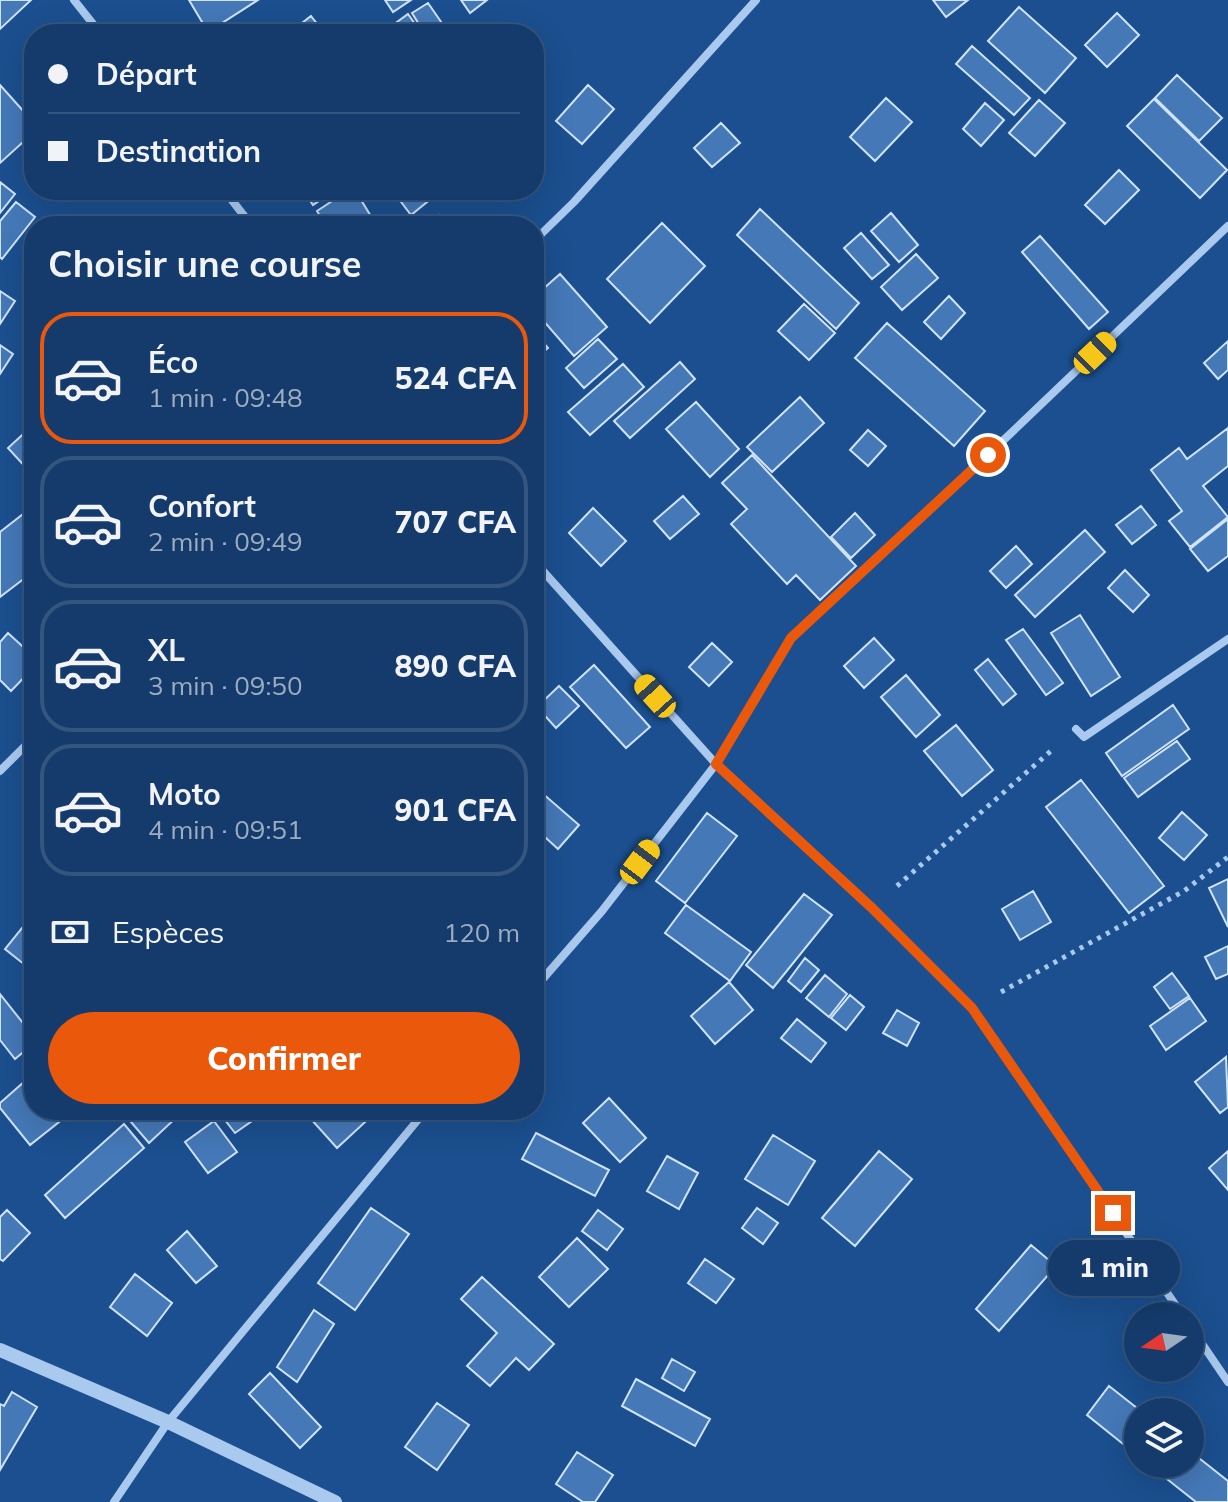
<!DOCTYPE html>
<html lang="fr">
<head>
<meta charset="utf-8">
<style>
	body { margin:0; font-family:Mulish,sans-serif; background:#1d4271; color:#f1f3f6; height:100vh; display:flex; flex-direction:column; font-size:30px; white-space:nowrap }
	* { box-sizing:border-box; margin:0 }
	p { font-size:26px; color:#9dadc1 }
	.icon { flex:none; width:44px; height:44px; fill:none; stroke:currentColor; stroke-width:2; stroke-linecap:round; stroke-linejoin:round }
	.map { position:relative; flex:1; overflow:hidden }
	.drawer { position:absolute; left:24px; top:216px; width:520px; height:904px; display:flex; flex-direction:column; background:#143b6b; border-radius:32px; box-shadow:0 8px 32px #0002,0 0 0 2px #33557e }
	.drawer>* { flex:none }
	.guide { position:absolute; left:24px; top:24px; width:520px; height:176px; border-radius:32px; box-shadow:0 8px 32px #0002,0 0 0 2px #33557e; display:grid; align-content:center; height:176px; padding:0 24px; background:#143b6b }
	.needle { width:52px; rotate:257deg }
	.fabs { position:absolute; left:1124px; top:1302px; display:grid; gap:16px }
	.fabs a { display:grid; place-items:center; width:80px; height:80px; border-radius:50%; background:#143b6b; box-shadow:0 8px 32px #0002,0 0 0 2px #33557e; font-size:40px }
	.end { position:absolute; width:36px; height:36px; margin:-18px; border:10px solid #ea580c; background:#fff; box-shadow:0 0 0 4px #fff }
	.from { border-radius:50% }
	.bubble { position:absolute; height:56px; border-radius:28px; background:#143b6b; box-shadow:0 8px 32px #0002,0 0 0 2px #33557e; font-size:26px; font-weight:800; line-height:56px; text-align:center }
	.car { position:absolute; width:24px; height:48px; margin:-24px -12px; border-radius:10px; box-shadow:0 0 6px 2px #0007; background:linear-gradient(#f5c518 24%,#345 0 40%,#f5c518 0 76%,#345 0 86%,#f5c518 0) }
	.guide b { display:flex; align-items:center; gap:28px; height:76px; font-size:30px }
	.guide b+b { border-top:2px solid #33557e }
	.guide i { width:20px; height:20px; background:#f1f3f6 }
	ul { padding:0; list-style:none }
	li { display:flex; align-items:center; gap:24px; height:132px; margin:0 16px 12px; padding:0 8px; border:4px solid #33557e; border-radius:32px }
	li div { flex:1 }
	li b { display:block; font-size:30px }
	li em { font-style:normal; font-weight:800 }
	li.on { border-color:#ea580c }
	li>.icon { width:72px; height:72px; stroke-width:1.5 }
	h2 { padding:0 24px; font-size:36px; line-height:96px }
	.pay { display:flex; align-items:center; gap:20px; height:88px; padding:0 24px; font-size:30px }
	.pay p { margin-inline-start:auto }
	.primary-button { display:flex; gap:16px; margin-top:auto; padding:16px 24px }
	.primary-button a { flex:1; height:92px; border-radius:48px; background:#ea580c; color:#fff; font-size:32px; font-weight:800; line-height:92px; text-align:center }
	.map>svg:first-child { display:block }
</style>
</head>
<body>
<div class="map">
<svg width="1228" height="1502" viewBox="0 0 1228 1502">
	<rect width="100%" height="100%" fill="#1b4f8f"/>
	<path fill="#4478b7" stroke="#cfe3fa" stroke-width="2" d="M 0,0 L 31,0 L 0,29 Z
		M 189,0 L 258,0 L 208,32 Z
		M 385,0 L 411,0 L 393,12 Z
		M 461,0 L 487,0 L 470,13 Z
		M 933,0 L 968,0 L 946,17 Z
		M 428,3 L 446,29 L 439,34 L 425,34 L 412,13 Z
		M 1019,7 L 1076,58 L 1045,93 L 988,41 Z
		M 1117,13 L 1139,35 L 1107,67 L 1085,45 Z
		M 408,14 L 422,34 L 383,34 L 382,33 Z
		M 311,16 L 325,34 L 288,34 Z
		M 972,46 L 1030,98 L 1014,115 L 956,64 Z
		M 1177,75 L 1222,118 L 1199,141 L 1155,98 Z
		M 0,85 L 34,123 L 34,132 L 0,163 Z
		M 588,85 L 614,109 L 582,144 L 556,121 Z
		M 886,98 L 912,122 L 875,161 L 850,137 Z
		M 1154,99 L 1227,170 L 1200,198 L 1127,126 Z
		M 1039,100 L 1065,123 L 1035,156 L 1009,133 Z
		M 985,103 L 1004,120 L 981,146 L 963,129 Z
		M 721,123 L 740,143 L 712,167 L 694,148 Z
		M 1119,170 L 1139,190 L 1105,224 L 1085,205 Z
		M 0,182 L 15,194 L 0,213 Z
		M 303,190 L 335,190 L 313,205 Z
		M 349,190 L 355,190 L 372,218 L 359,226 L 326,226 L 317,211 Z
		M 392,190 L 442,190 L 411,215 Z
		M 16,202 L 35,217 L 2,259 L 0,257 L 0,221 Z
		M 760,209 L 859,303 L 836,329 L 737,235 Z
		M 891,213 L 918,245 L 899,262 L 871,231 Z
		M 439,215 L 447,226 L 424,226 Z
		M 662,223 L 705,266 L 650,323 L 607,279 Z
		M 861,233 L 889,265 L 872,279 L 844,248 Z
		M 1040,236 L 1108,312 L 1089,329 L 1022,252 Z
		M 916,254 L 938,278 L 902,310 L 881,287 Z
		M 560,274 L 607,327 L 574,356 L 534,310 L 534,297 Z
		M 0,291 L 15,301 L 0,324 Z
		M 949,296 L 965,313 L 941,339 L 924,322 Z
		M 804,304 L 835,333 L 809,360 L 778,331 Z
		M 887,323 L 985,411 L 954,446 L 855,358 Z
		M 534,332 L 548,348 L 534,360 Z
		M 598,339 L 617,359 L 584,388 L 566,368 Z
		M 1228,341 L 1228,370 L 1218,379 L 1204,363 Z
		M 0,345 L 13,354 L 0,374 Z
		M 680,362 L 695,379 L 630,438 L 614,421 Z
		M 623,364 L 644,387 L 590,435 L 568,412 Z
		M 800,397 L 824,423 L 772,472 L 747,447 Z
		M 696,402 L 739,449 L 710,477 L 666,429 Z
		M 32,426 L 34,428 L 34,468 L 30,472 L 8,448 Z
		M 1228,428 L 1228,466 L 1203,486 L 1228,517 L 1190,547 L 1169,521 L 1182,511 L 1151,470 L 1179,448 L 1187,459 Z
		M 868,430 L 886,446 L 868,466 L 850,450 Z
		M 752,455 L 856,566 L 820,600 L 796,575 L 787,584 L 731,524 L 747,509 L 722,483 Z
		M 683,496 L 699,514 L 670,539 L 654,521 Z
		M 1141,506 L 1156,525 L 1132,544 L 1116,525 Z
		M 593,508 L 626,541 L 601,566 L 569,533 Z
		M 27,511 L 34,520 L 34,571 L 0,597 L 0,532 Z
		M 855,513 L 875,535 L 851,558 L 831,537 Z
		M 1228,519 L 1228,556 L 1208,571 L 1190,549 Z
		M 1085,530 L 1105,552 L 1035,617 L 1015,595 Z
		M 1016,546 L 1032,564 L 1006,588 L 990,571 Z
		M 1125,570 L 1149,595 L 1133,612 L 1108,588 Z
		M 1080,615 L 1120,677 L 1091,696 L 1051,633 Z
		M 1023,629 L 1063,683 L 1046,695 L 1006,640 Z
		M 8,633 L 34,657 L 34,667 L 11,691 L 0,680 L 0,642 Z
		M 874,638 L 894,660 L 864,688 L 844,666 Z
		M 712,643 L 732,662 L 709,686 L 689,667 Z
		M 988,659 L 1016,694 L 1003,705 L 975,670 Z
		M 594,665 L 650,727 L 626,748 L 570,687 Z
		M 906,675 L 940,715 L 916,737 L 881,697 Z
		M 559,686 L 579,706 L 556,728 L 537,707 Z
		M 1173,705 L 1189,729 L 1122,776 L 1106,753 Z
		M 956,725 L 993,770 L 962,796 L 924,751 Z
		M 1177,741 L 1190,759 L 1138,797 L 1124,778 Z
		M 1081,780 L 1164,886 L 1129,913 L 1046,807 Z
		M 534,786 L 579,825 L 558,849 L 534,827 Z
		M 1182,812 L 1207,835 L 1184,860 L 1159,838 Z
		M 707,813 L 737,836 L 685,903 L 656,881 Z
		M 1228,879 L 1228,927 L 1209,888 Z
		M 1033,891 L 1051,922 L 1020,940 L 1002,909 Z
		M 804,894 L 832,915 L 773,988 L 746,965 Z
		M 686,905 L 751,952 L 730,981 L 665,933 Z
		M 34,913 L 34,965 L 30,969 L 5,949 Z
		M 1228,946 L 1228,974 L 1216,979 L 1205,957 Z
		M 805,958 L 819,970 L 801,992 L 788,981 Z
		M 1172,973 L 1189,996 L 1170,1009 L 1154,987 Z
		M 825,975 L 847,994 L 829,1017 L 806,998 Z
		M 729,982 L 753,1010 L 715,1044 L 691,1016 Z
		M 0,994 L 34,1037 L 34,1043 L 15,1059 L 0,1040 Z
		M 850,995 L 864,1007 L 846,1030 L 831,1018 Z
		M 1190,998 L 1206,1021 L 1166,1050 L 1150,1026 Z
		M 897,1010 L 919,1023 L 907,1046 L 883,1033 Z
		M 797,1019 L 826,1043 L 811,1062 L 781,1038 Z
		M 1226,1057 L 1228,1107 L 1220,1113 L 1195,1082 Z
		M 25,1081 L 34,1092 L 34,1110 L 49,1110 L 59,1122 L 30,1145 L 0,1108 L 0,1103 Z
		M 609,1098 L 646,1138 L 620,1162 L 583,1123 Z
		M 130,1110 L 174,1110 L 179,1115 L 149,1143 L 125,1115 Z
		M 228,1110 L 263,1110 L 265,1112 L 235,1133 L 221,1115 Z
		M 318,1110 L 376,1110 L 377,1111 L 337,1148 L 310,1118 Z
		M 214,1121 L 237,1152 L 208,1173 L 185,1142 Z
		M 124,1124 L 144,1148 L 65,1218 L 45,1195 Z
		M 536,1133 L 609,1170 L 595,1196 L 522,1159 Z
		M 773,1135 L 815,1161 L 788,1205 L 745,1179 Z
		M 879,1151 L 912,1179 L 855,1246 L 822,1218 Z
		M 1228,1151 L 1228,1190 L 1209,1168 Z
		M 667,1156 L 698,1173 L 679,1209 L 647,1191 Z
		M 371,1208 L 409,1234 L 355,1310 L 318,1283 Z
		M 757,1208 L 778,1223 L 763,1244 L 742,1228 Z
		M 7,1210 L 30,1233 L 3,1261 L 0,1259 L 0,1217 Z
		M 598,1210 L 623,1229 L 607,1250 L 582,1231 Z
		M 187,1231 L 217,1266 L 196,1283 L 167,1250 Z
		M 577,1238 L 608,1269 L 569,1307 L 539,1277 Z
		M 1031,1245 L 1056,1266 L 999,1331 L 976,1309 Z
		M 705,1259 L 734,1279 L 716,1303 L 688,1283 Z
		M 135,1274 L 172,1303 L 147,1336 L 110,1307 Z
		M 482,1277 L 554,1344 L 529,1370 L 516,1358 L 490,1386 L 467,1366 L 497,1333 L 461,1299 Z
		M 314,1310 L 334,1324 L 297,1382 L 277,1367 Z
		M 672,1359 L 695,1372 L 684,1391 L 662,1378 Z
		M 270,1373 L 321,1427 L 300,1448 L 249,1394 Z
		M 636,1379 L 710,1419 L 695,1446 L 622,1406 Z
		M 1109,1386 L 1142,1412 L 1138,1412 L 1138,1456 L 1087,1415 Z
		M 12,1392 L 37,1407 L 0,1470 L 0,1404 L 4,1406 Z
		M 437,1403 L 469,1425 L 437,1470 L 405,1447 Z
		M 1190,1451 L 1228,1481 L 1228,1502 L 1196,1502 L 1148,1464 L 1190,1464 Z
		M 577,1452 L 613,1475 L 595,1502 L 583,1502 L 556,1484 Z"/>
	<g fill="none" stroke-linecap="round" stroke-linejoin="round">
		<path stroke="#a9c9ee" stroke-width="5" stroke-dasharray="4 6" stroke-linecap="butt" d="M 897,886 L 1052,750
			M 1001,992 L 1184,891 L 1228,857"/>
		<path stroke="#a9c9ee" stroke-width="8" d="M 74,0 L 101,34
			M 224,190 L 252,226
			M 534,241 L 574,202 L 756,0
			M 534,561 L 716,764 L 872,908 L 972,1008 L 1183,1316
			M 1076,729 L 1084,737 L 1228,639
			M 0,771 L 34,737
			M 534,989 L 602,911 L 716,764 L 791,638 L 1009,435 L 1228,226
			M 1190,1326 L 1228,1382
			M 114,1502 L 168,1422 L 426,1110"/>
		<path stroke="#a9c9ee" stroke-width="14" d="M 0,1350 L 168,1422 L 335,1502"/>
	</g>
	<g fill="none" stroke-linecap="round" stroke-linejoin="round">
		<path stroke="#ea580c" stroke-width="10" d="M 988,455 L 791,638 L 716,764 L 872,908 L 972,1008 L 1113,1213"/>
	</g>
</svg>
<div class="fabs">
<a><svg class="needle" viewBox="-14 -14 28 28"><path d="M0-13l5 13h-10z" fill="#e53935"/><path d="M0 13l5-13h-10z" fill="#9dadc1"/></svg></a>
<a><svg class="icon" aria-label="layers" viewBox="0 0 24 24"><path d="M12 4l9 5-9 5-9-5zM3 14l9 5 9-5"/></svg></a>
</div>
<i class="end from" style="left:988px;top:455px"></i>
<i class="end" style="left:1113px;top:1213px"></i>
<div class="bubble" style="left:1048px;top:1240px;width:132px">1 min</div>
<i class="car" style="left:1095px;top:353px;rotate:46deg"></i>
<i class="car" style="left:655px;top:696px;rotate:318deg"></i>
<i class="car" style="left:640px;top:862px;rotate:37deg"></i>
<div class="guide">
<b><i class="from"></i>Départ</b>
<b><i></i>Destination</b>
</div>
<section class="drawer">
<h2>Choisir une course</h2>
<ul>
<li class="on"><svg class="icon" aria-label="car" viewBox="0 0 24 24"><path d="M5 17H2v-5l4-1 3-4h7l3 4 3 1v5h-3M9 17h6M6 11h13"/><circle cx="7" cy="17" r="2"/><circle cx="17" cy="17" r="2"/></svg><div><b>Éco</b><p>1 min · 09:48</p></div><em>524 CFA</em></li>
<li><svg class="icon" aria-label="car" viewBox="0 0 24 24"><path d="M5 17H2v-5l4-1 3-4h7l3 4 3 1v5h-3M9 17h6M6 11h13"/><circle cx="7" cy="17" r="2"/><circle cx="17" cy="17" r="2"/></svg><div><b>Confort</b><p>2 min · 09:49</p></div><em>707 CFA</em></li>
<li><svg class="icon" aria-label="car" viewBox="0 0 24 24"><path d="M5 17H2v-5l4-1 3-4h7l3 4 3 1v5h-3M9 17h6M6 11h13"/><circle cx="7" cy="17" r="2"/><circle cx="17" cy="17" r="2"/></svg><div><b>XL</b><p>3 min · 09:50</p></div><em>890 CFA</em></li>
<li><svg class="icon" aria-label="car" viewBox="0 0 24 24"><path d="M5 17H2v-5l4-1 3-4h7l3 4 3 1v5h-3M9 17h6M6 11h13"/><circle cx="7" cy="17" r="2"/><circle cx="17" cy="17" r="2"/></svg><div><b>Moto</b><p>4 min · 09:51</p></div><em>901 CFA</em></li>
</ul>
<div class="pay"><svg class="icon" aria-label="cash" viewBox="0 0 24 24"><path d="M3 7h18v10H3z"/><circle cx="12" cy="12" r="2"/></svg>Espèces<p>120 m</p></div>
<div class="primary-button"><a>Confirmer</a></div>
</section>
</div>
</body>
</html>
